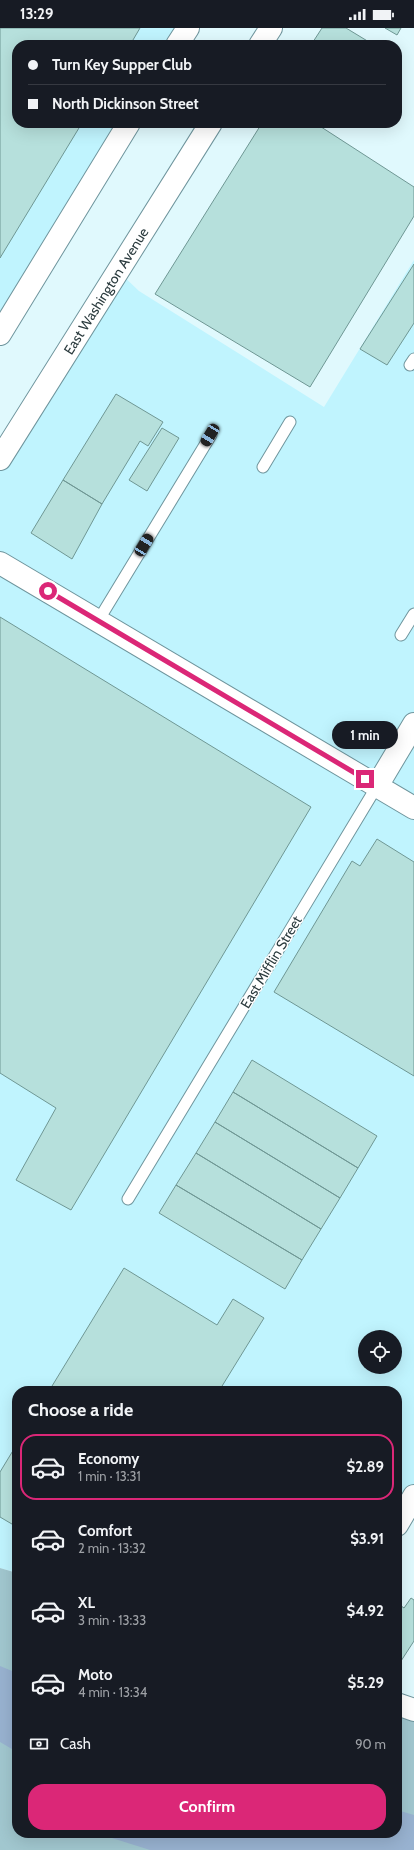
<!DOCTYPE html>
<html lang="en">
<head>
<meta charset="utf-8">
<style>
	body { margin:0; font-family:Cabin,sans-serif; background:#20242c; color:#f1f3f6; height:100vh; display:flex; flex-direction:column; font-size:15px; white-space:nowrap }
	* { box-sizing:border-box; margin:0 }
	p { font-size:13px; color:#9ea1a6 }
	.icon { flex:none; width:22px; height:22px; fill:none; stroke:currentColor; stroke-width:2; stroke-linecap:round; stroke-linejoin:round }
	.map { position:relative; flex:1; overflow:hidden }
	.panel { position:absolute; left:12px; top:1358px; width:390px; height:452px; display:flex; flex-direction:column; background:#171b24; border-radius:16px; box-shadow:0 4px 16px #0002 }
	.panel>* { flex:none }
	.banner { position:absolute; left:12px; top:12px; width:390px; height:88px; border-radius:16px; box-shadow:0 4px 16px #0002; display:grid; align-content:center; height:88px; padding:0 16px; background:#171b24 }
	.controls { position:absolute; left:358px; top:1302px; display:grid; gap:8px }
	.controls a { display:grid; place-items:center; width:44px; height:44px; border-radius:50%; background:#171b24; box-shadow:0 4px 16px #0002; font-size:20px }
	.end { position:absolute; width:18px; height:18px; margin:-9px; border:5px solid #db2777; background:#fff; box-shadow:0 0 0 2px #fff }
	.from { border-radius:50% }
	.bubble { position:absolute; height:28px; border-radius:14px; background:#171b24; box-shadow:0 4px 16px #0002; font-size:13px; font-weight:700; line-height:28px; text-align:center }
	.car { position:absolute; width:12px; height:24px; margin:-12px -6px; border-radius:5px; box-shadow:0 0 3px 1px #0007; background:linear-gradient(#222 24%,#8ab4d8 0 40%,#222 0 76%,#8ab4d8 0 86%,#222 0) }
	.banner b { display:flex; align-items:center; gap:14px; height:38px; font-size:15px }
	.banner b+b { border-top:1px solid #363941 }
	.banner i { width:10px; height:10px; background:#f1f3f6 }
	ul { padding:0; list-style:none }
	li { display:flex; align-items:center; gap:12px; height:66px; margin:0 8px 6px; padding:0 8px; border:2px solid transparent; border-radius:16px }
	li div { flex:1 }
	li b { display:block; font-size:15px }
	li em { font-style:normal; font-weight:700 }
	li.selected { border-color:#db2777 }
	li>.icon { width:36px; height:36px; stroke-width:1.5 }
	h2 { padding:0 16px; font-size:18px; line-height:48px }
	.pay { display:flex; align-items:center; gap:10px; height:44px; padding:0 16px; font-size:15px }
	.pay p { margin-inline-start:auto }
	.cta { display:flex; gap:8px; margin-top:auto; padding:8px 16px }
	.cta a { flex:1; height:46px; border-radius:16px; background:#db2777; color:#fff; font-size:16px; font-weight:700; line-height:46px; text-align:center }
	.status { display:flex; justify-content:space-between; align-items:center; height:28px; padding:0 20px; background:#171b24; direction:ltr }
	.status svg { height:11px; fill:currentColor }
	.map>svg:first-child { display:block }
</style>
</head>
<body>
<div class="status"><b>13:29</b><svg viewBox="0 0 49 12"><path d="M0 12V9h3v3zM5 12V6h3v6zM10 12V3h3v9zM15 12V0h3v12zM26 1h20v11H26zM47 4h2v5h-2z"/></svg></div>
<div class="map">
<svg width="414" height="1822" viewBox="0 0 414 1822">
	<rect width="100%" height="100%" fill="#e0f9fd"/>
	<path fill="#c0f4fe" fill-rule="evenodd" d="M 0,0 L 188,0 L 177,17 L 17,17 L 17,95 L 129,95 L 0,306 Z
		M 414,232 L 414,1468 L 397,1497 L 397,1363 L 17,1363 L 17,1545 L 0,1540 L 0,431 L 118,243 L 139,263 L 324,379 ZM 365,1309 L 395,1309 L 395,1339 L 365,1339 Z"/>
	<path fill="#a1c7cf" d="M 0,1540 L 17,1545 L 17,1805 L 397,1805 L 397,1676 L 414,1682 L 414,1822 L 0,1822 Z"/>
	<path fill="#98b2d0" d="M 0,1638 L 17,1645 L 17,1724 L 0,1714 Z
		M 397,1782 L 414,1787 L 414,1822 L 150,1822 L 96,1805 L 397,1805 Z"/>
	<path fill="#b6e0dc" stroke="#6f9794" d="M 0,0 L 140,0 L 130,17 L 17,17 L 17,95 L 82,95 L 0,230 Z
		M 322,0 L 346,0 L 374,17 L 311,17 Z
		M 385,0 L 401,0 L 397,7 Z
		M 262,95 L 315,95 L 414,159 L 414,188 L 310,359 L 155,266 Z
		M 414,236 L 414,295 L 387,337 L 360,321 Z
		M 116,366 L 163,394 L 148,418 L 140,413 L 102,476 L 63,452 Z
		M 162,400 L 179,410 L 147,463 L 129,452 Z
		M 63,452 L 102,476 L 72,531 L 31,505 Z
		M 0,589 L 311,779 L 71,1182 L 16,1152 L 56,1080 L 0,1045 Z
		M 377,811 L 414,834 L 414,1048 L 274,964 L 352,833 L 360,838 Z
		M 252,1032 L 377,1108 L 358,1140 L 233,1064 Z
		M 233,1064 L 358,1140 L 340,1170 L 215,1094 Z
		M 215,1094 L 340,1170 L 321,1201 L 196,1125 Z
		M 196,1125 L 321,1201 L 302,1232 L 176,1157 Z
		M 176,1157 L 302,1232 L 285,1261 L 159,1185 Z
		M 124,1240 L 217,1297 L 233,1271 L 264,1290 L 219,1363 L 49,1363 Z
		M 17,1416 L 17,1499 L 0,1489 L 0,1444 Z
		M 411,1570 L 414,1572 L 414,1613 L 401,1633 L 397,1630 L 397,1575 L 404,1580 Z"/>
	<g fill="none" stroke-linecap="round" stroke-linejoin="round">
		<defs>
			<path id="service" d="M 410,337 L 414,331
				M 263,439 L 290,394
				M 98,593 L 211,407
				M 401,607 L 414,586
				M 128,1171 L 377,758"/>
			<path id="minor" d="M 0,535 L 414,780
				M 377,758 L 414,696
				M 397,1497 L 414,1468
				M 397,1676 L 414,1682"/>
			<path id="primary" d="M 177,17 L 188,0
				M 260,17 L 271,0
				M 0,306 L 129,95
				M 0,431 L 211,95"/>
		</defs>
		<use href="#service" stroke="#6f959d" stroke-width="13"/>
		<use href="#minor" stroke="#6f959d" stroke-width="24"/>
		<use href="#primary" stroke="#6f959d" stroke-width="24"/>
		<use href="#service" stroke="#fff" stroke-width="11"/>
		<use href="#minor" stroke="#fff" stroke-width="22"/>
		<use href="#primary" stroke="#fff" stroke-width="22"/>
	</g>
	<g fill="none" stroke-linecap="round" stroke-linejoin="round">
		<path stroke="#db2777" stroke-width="5" d="M 48,563 L 365,751"/>
	</g>
	<g text-anchor="middle" dominant-baseline="central" stroke-width="3" stroke-linejoin="round" paint-order="stroke">
		<g font-size="14" fill="#2b3b3e" stroke="#fff">
			<text transform="translate(106 263) rotate(-58)">East Washington Avenue</text>
			<text transform="translate(271 934) rotate(-59)">East Mifflin Street</text>
		</g>
	</g>
</svg>
<div class="controls">
<a><svg class="icon" aria-label="locate" viewBox="0 0 24 24"><circle cx="12" cy="12" r="6"/><path d="M12 2v4M12 18v4M2 12h4M18 12h4"/></svg></a>
</div>
<i class="end from" style="left:48px;top:563px"></i>
<i class="end" style="left:365px;top:751px"></i>
<div class="bubble" style="left:332px;top:693px;width:66px">1 min</div>
<i class="car" style="left:210px;top:407px;rotate:211deg"></i>
<i class="car" style="left:144px;top:517px;rotate:31deg"></i>
<div class="banner">
<b><i class="from"></i>Turn Key Supper Club</b>
<b><i></i>North Dickinson Street</b>
</div>
<section class="panel">
<h2>Choose a ride</h2>
<ul>
<li class="selected"><svg class="icon" aria-label="car" viewBox="0 0 24 24"><path d="M5 17H2v-5l4-1 3-4h7l3 4 3 1v5h-3M9 17h6M6 11h13"/><circle cx="7" cy="17" r="2"/><circle cx="17" cy="17" r="2"/></svg><div><b>Economy</b><p>1 min · 13:31</p></div><em>$2.89</em></li>
<li><svg class="icon" aria-label="car" viewBox="0 0 24 24"><path d="M5 17H2v-5l4-1 3-4h7l3 4 3 1v5h-3M9 17h6M6 11h13"/><circle cx="7" cy="17" r="2"/><circle cx="17" cy="17" r="2"/></svg><div><b>Comfort</b><p>2 min · 13:32</p></div><em>$3.91</em></li>
<li><svg class="icon" aria-label="car" viewBox="0 0 24 24"><path d="M5 17H2v-5l4-1 3-4h7l3 4 3 1v5h-3M9 17h6M6 11h13"/><circle cx="7" cy="17" r="2"/><circle cx="17" cy="17" r="2"/></svg><div><b>XL</b><p>3 min · 13:33</p></div><em>$4.92</em></li>
<li><svg class="icon" aria-label="car" viewBox="0 0 24 24"><path d="M5 17H2v-5l4-1 3-4h7l3 4 3 1v5h-3M9 17h6M6 11h13"/><circle cx="7" cy="17" r="2"/><circle cx="17" cy="17" r="2"/></svg><div><b>Moto</b><p>4 min · 13:34</p></div><em>$5.29</em></li>
</ul>
<div class="pay"><svg class="icon" aria-label="cash" viewBox="0 0 24 24"><path d="M3 7h18v10H3z"/><circle cx="12" cy="12" r="2"/></svg>Cash<p>90 m</p></div>
<div class="cta"><a>Confirm</a></div>
</section>
</div>
</body>
</html>
